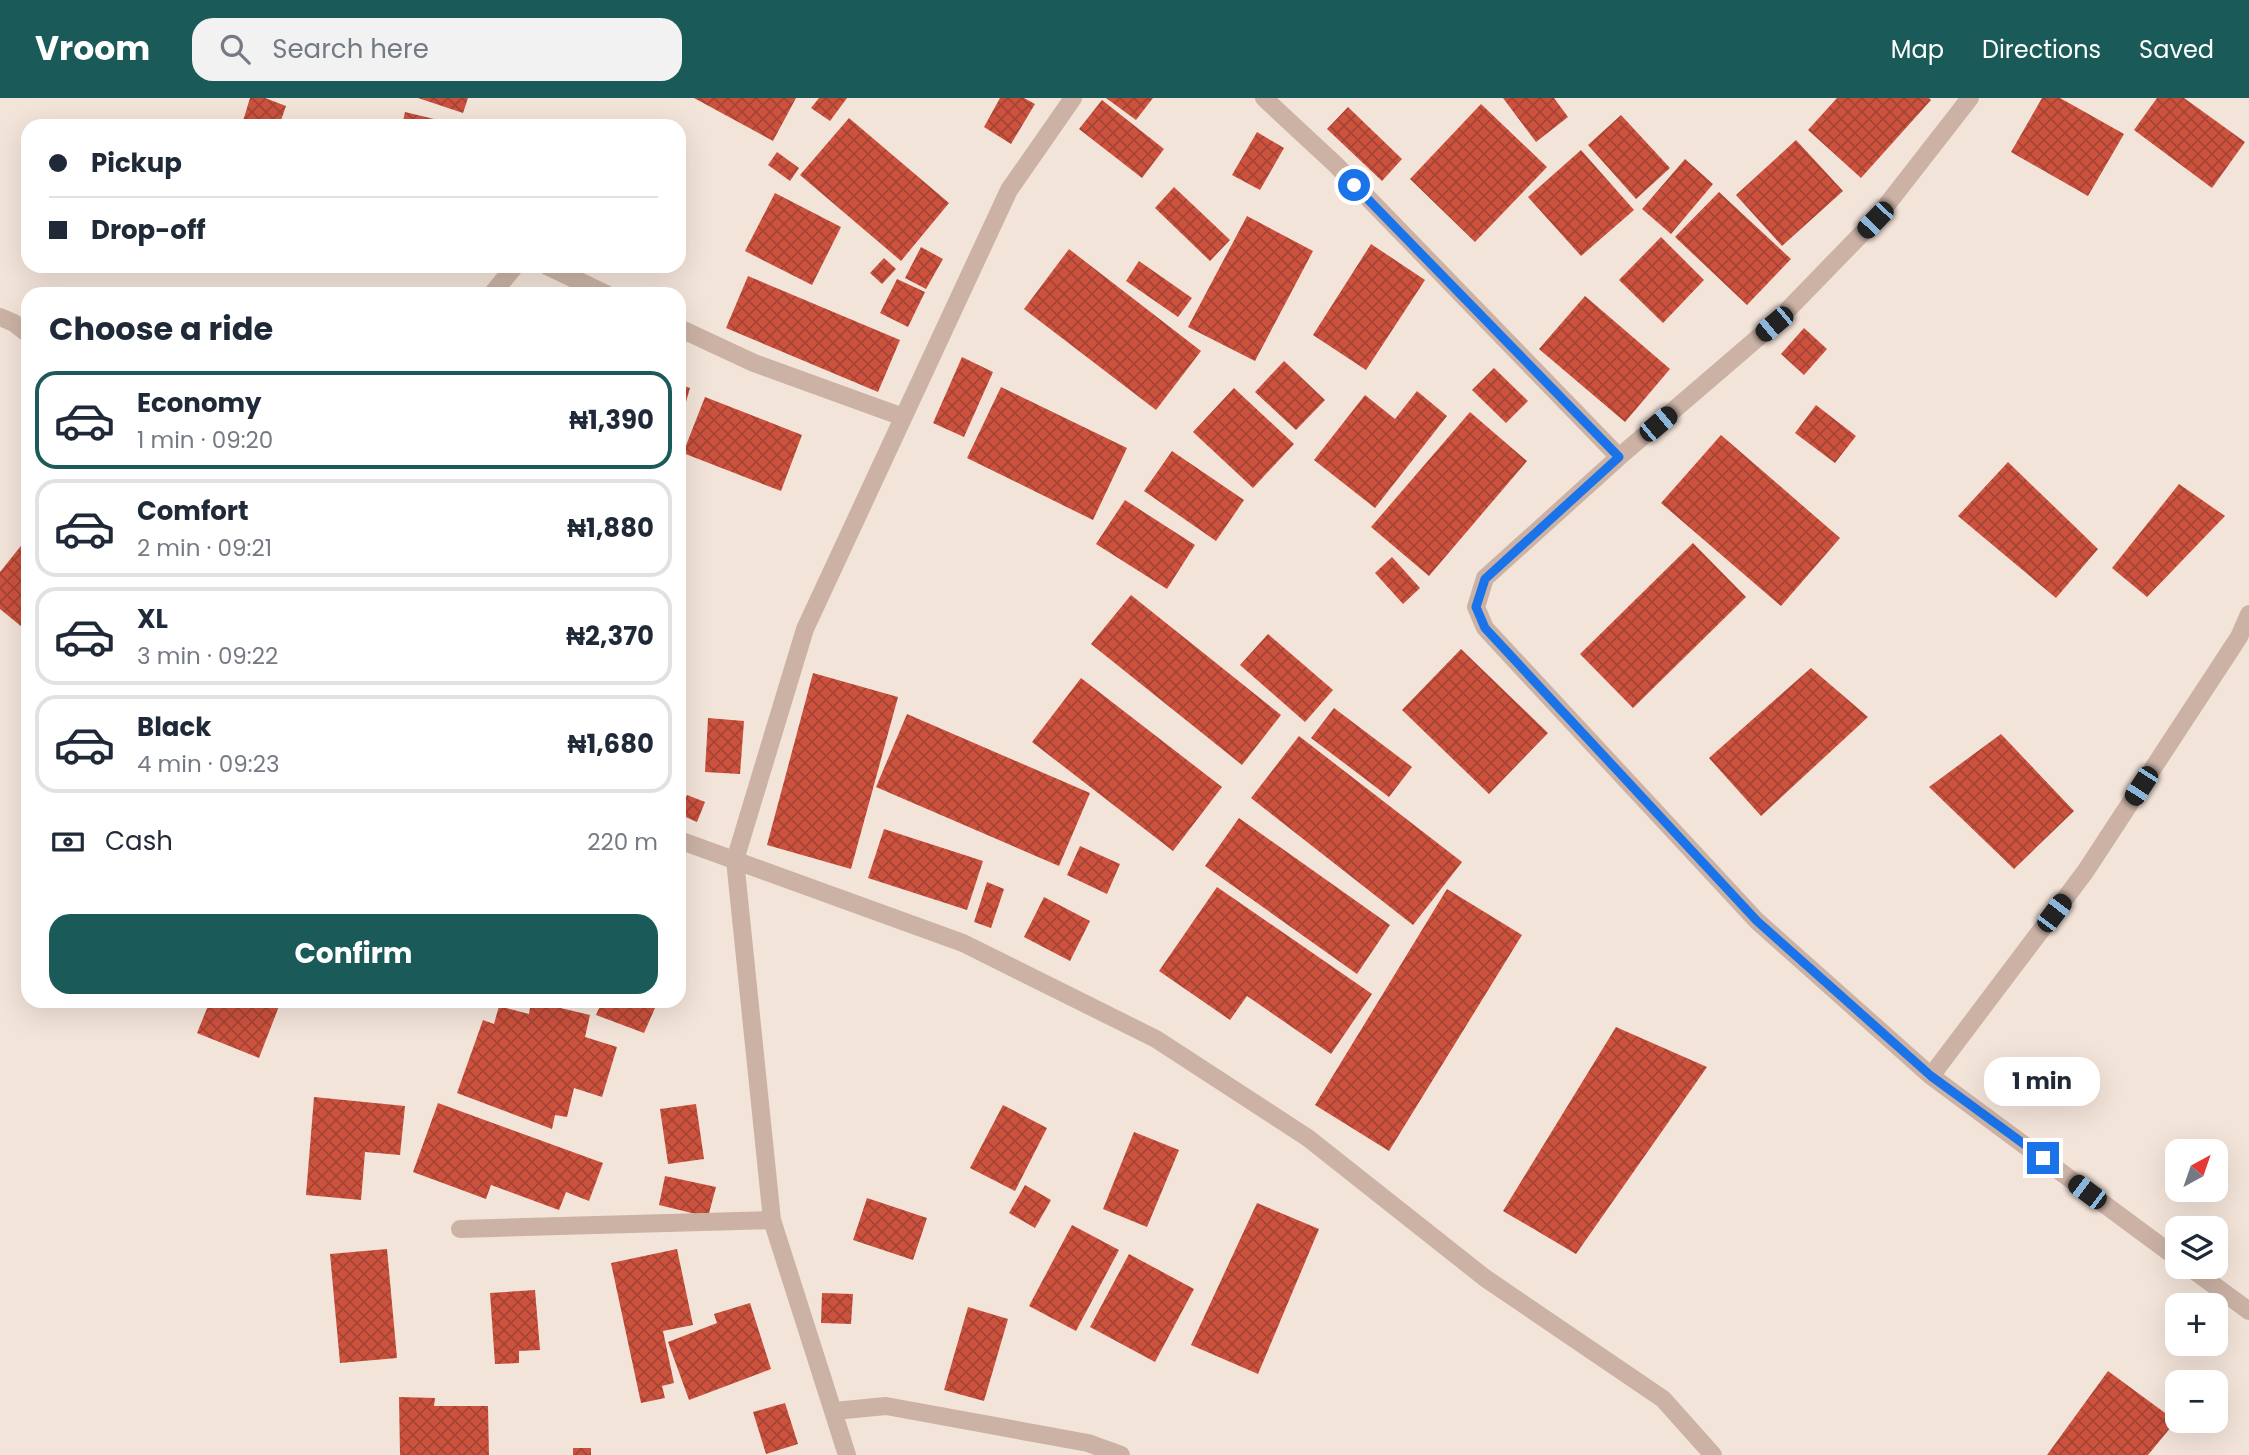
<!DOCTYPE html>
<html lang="en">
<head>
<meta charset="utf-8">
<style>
	body { margin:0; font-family:Poppins,sans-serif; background:#f2f2f3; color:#1f2937; height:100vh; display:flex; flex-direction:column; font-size:26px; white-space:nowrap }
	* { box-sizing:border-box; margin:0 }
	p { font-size:23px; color:#747a83 }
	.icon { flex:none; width:38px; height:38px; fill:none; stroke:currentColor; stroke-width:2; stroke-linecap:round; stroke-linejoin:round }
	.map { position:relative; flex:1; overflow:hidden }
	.details { position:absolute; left:21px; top:189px; width:665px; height:721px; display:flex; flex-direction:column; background:#fff; border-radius:21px; box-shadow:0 7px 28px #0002 }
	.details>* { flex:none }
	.banner { position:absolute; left:21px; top:21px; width:665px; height:154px; border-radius:21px; box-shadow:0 7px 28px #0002; display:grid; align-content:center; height:154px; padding:0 28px; background:#fff }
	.needle { width:46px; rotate:40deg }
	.buttons { position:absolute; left:2165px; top:1041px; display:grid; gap:14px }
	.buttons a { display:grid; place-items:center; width:63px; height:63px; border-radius:14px; background:#fff; box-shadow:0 7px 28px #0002; font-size:35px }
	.end { position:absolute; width:32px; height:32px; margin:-16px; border:9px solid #1a73e8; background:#fff; box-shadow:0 0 0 4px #fff }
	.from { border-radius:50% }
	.bubble { position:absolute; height:49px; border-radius:21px; background:#fff; box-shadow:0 7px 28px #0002; font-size:23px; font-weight:700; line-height:49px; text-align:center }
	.car { position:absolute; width:21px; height:42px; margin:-21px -10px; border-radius:9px; box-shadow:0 0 5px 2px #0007; background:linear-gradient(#222 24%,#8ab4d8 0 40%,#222 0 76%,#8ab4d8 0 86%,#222 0) }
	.banner b { display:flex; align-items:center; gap:24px; height:66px; font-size:26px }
	.banner b+b { border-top:2px solid #e0e1e3 }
	.banner i { width:18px; height:18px; background:#1f2937 }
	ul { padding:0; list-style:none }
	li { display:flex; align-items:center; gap:21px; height:98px; margin:0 14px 10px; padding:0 14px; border:4px solid #e0e1e3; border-radius:21px }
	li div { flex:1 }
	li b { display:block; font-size:26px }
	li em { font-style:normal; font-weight:700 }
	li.current { border-color:#1a5a58 }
	li>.icon { width:63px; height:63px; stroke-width:1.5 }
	h2 { padding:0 28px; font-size:32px; line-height:84px }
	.pay { display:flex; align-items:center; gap:18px; height:77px; padding:0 28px; font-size:26px }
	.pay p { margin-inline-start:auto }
	.action { display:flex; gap:14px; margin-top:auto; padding:14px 28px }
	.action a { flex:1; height:80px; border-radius:21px; background:#1a5a58; color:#fff; font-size:28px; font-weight:700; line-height:80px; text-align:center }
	header { display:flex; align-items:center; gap:42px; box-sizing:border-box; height:98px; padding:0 35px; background:#1a5a58; color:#fff }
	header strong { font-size:33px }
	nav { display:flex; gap:38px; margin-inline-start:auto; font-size:24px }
	.search { width:490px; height:63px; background:#f2f2f3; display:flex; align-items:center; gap:18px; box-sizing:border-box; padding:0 24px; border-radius:21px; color:#747a83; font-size:26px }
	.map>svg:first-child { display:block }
</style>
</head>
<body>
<header>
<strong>Vroom</strong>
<div class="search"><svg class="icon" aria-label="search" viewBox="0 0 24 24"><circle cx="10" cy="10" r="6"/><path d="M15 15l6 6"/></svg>Search here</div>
<nav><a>Map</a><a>Directions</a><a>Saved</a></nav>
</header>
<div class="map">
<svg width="2249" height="1357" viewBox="0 0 2249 1357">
	<defs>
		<pattern id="building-cross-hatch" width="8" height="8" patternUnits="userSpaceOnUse" patternTransform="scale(1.75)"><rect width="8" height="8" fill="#cc523e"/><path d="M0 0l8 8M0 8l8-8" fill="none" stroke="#a64434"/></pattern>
	</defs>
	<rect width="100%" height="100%" fill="#f3e4d9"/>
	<path fill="url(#building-cross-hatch)" d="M 250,0 L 265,0 L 286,8 L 279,28 L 257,28 L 243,23 Z
		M 418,0 L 468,0 L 463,15 Z
		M 694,0 L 796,0 L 773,43 Z
		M 819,0 L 847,0 L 830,23 L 811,10 Z
		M 1000,0 L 1024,0 L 1035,6 L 1011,46 L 984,29 Z
		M 1106,0 L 1153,0 L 1136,22 Z
		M 1503,0 L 1554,0 L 1568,19 L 1536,44 Z
		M 1837,0 L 1929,0 L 1931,2 L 1861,80 L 1808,32 Z
		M 2042,0 L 2060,0 L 2124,36 L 2088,98 L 2011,54 Z
		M 2157,0 L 2184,0 L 2245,44 L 2212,90 L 2134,32 Z
		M 1102,2 L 1164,51 L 1142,80 L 1079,31 Z
		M 1481,6 L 1547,69 L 1475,144 L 1410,81 Z
		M 1348,9 L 1402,61 L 1382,83 L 1327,31 Z
		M 405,14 L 459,27 L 459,28 L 402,28 Z
		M 1621,17 L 1670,70 L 1636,101 L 1588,47 Z
		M 849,20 L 949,105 L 901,163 L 800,77 Z
		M 1257,34 L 1284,50 L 1260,92 L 1232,77 Z
		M 1796,42 L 1843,93 L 1782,148 L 1736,97 Z
		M 1581,52 L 1634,112 L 1581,158 L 1528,99 Z
		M 777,54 L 799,70 L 790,83 L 768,67 Z
		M 1685,61 L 1713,86 L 1671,136 L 1642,111 Z
		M 1174,89 L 1230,142 L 1210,163 L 1155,110 Z
		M 1719,94 L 1791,161 L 1747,207 L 1675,139 Z
		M 775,95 L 841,129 L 812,187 L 745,153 Z
		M 1247,118 L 1313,153 L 1255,263 L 1188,229 Z
		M 1661,139 L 1704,182 L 1663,225 L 1619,182 Z
		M 1371,146 L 1425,182 L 1366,272 L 1313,237 Z
		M 921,149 L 943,161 L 926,191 L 905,180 Z
		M 1069,151 L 1201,253 L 1156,312 L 1024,211 Z
		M 884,160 L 896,171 L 882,186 L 870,175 Z
		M 1139,163 L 1192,200 L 1178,219 L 1126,183 Z
		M 748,178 L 900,242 L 878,294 L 726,230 Z
		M 897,181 L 925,194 L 908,229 L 880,215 Z
		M 1585,198 L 1670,271 L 1625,324 L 1539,251 Z
		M 1804,230 L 1827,251 L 1804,277 L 1781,256 Z
		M 962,259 L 993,274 L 964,339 L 933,325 Z
		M 1284,263 L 1325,302 L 1296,332 L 1255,294 Z
		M 1494,270 L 1528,303 L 1506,325 L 1472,292 Z
		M 679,286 L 690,290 L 680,325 L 679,325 Z
		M 1001,289 L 1127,350 L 1093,422 L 967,360 Z
		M 1234,290 L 1294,346 L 1253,390 L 1193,334 Z
		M 1417,293 L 1447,318 L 1375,410 L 1314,362 L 1365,297 L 1395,321 Z
		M 705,299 L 802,337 L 781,393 L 683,355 Z
		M 1816,307 L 1856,338 L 1835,365 L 1795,335 Z
		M 1470,314 L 1527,363 L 1429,478 L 1371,429 Z
		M 1721,337 L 1840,440 L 1781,508 L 1661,405 Z
		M 1172,353 L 1244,402 L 1216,443 L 1144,393 Z
		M 2008,364 L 2098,451 L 2056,500 L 1958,418 Z
		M 2179,386 L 2225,418 L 2147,499 L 2112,470 Z
		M 1125,402 L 1195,447 L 1167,491 L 1096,446 Z
		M 28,439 L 28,534 L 0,511 L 0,474 Z
		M 1693,445 L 1746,499 L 1633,610 L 1580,556 Z
		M 1392,459 L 1420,490 L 1403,506 L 1375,475 Z
		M 1131,497 L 1281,617 L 1242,667 L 1091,546 Z
		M 1268,536 L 1333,592 L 1305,624 L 1240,567 Z
		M 1461,551 L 1548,635 L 1489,696 L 1402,612 Z
		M 1811,570 L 1868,619 L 1761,718 L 1709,660 Z
		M 813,575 L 898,599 L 851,771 L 767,747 Z
		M 1081,580 L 1222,689 L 1173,753 L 1032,644 Z
		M 1334,610 L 1412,669 L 1389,699 L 1311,640 Z
		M 907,616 L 1090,695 L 1059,768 L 876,689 Z
		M 708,620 L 744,623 L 740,676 L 705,674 Z
		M 2001,636 L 2074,713 L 2014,771 L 1929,689 Z
		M 1299,638 L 1462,764 L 1413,827 L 1251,700 Z
		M 687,697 L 705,704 L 697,724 L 679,716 Z
		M 1239,720 L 1390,827 L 1357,876 L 1205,768 Z
		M 884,731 L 983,763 L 967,812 L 868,780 Z
		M 1080,748 L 1120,766 L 1107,796 L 1067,777 Z
		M 987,784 L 1004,791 L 991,830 L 974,824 Z
		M 1217,789 L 1372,896 L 1331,956 L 1247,898 L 1230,922 L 1159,873 Z
		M 1447,791 L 1522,837 L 1389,1053 L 1315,1007 Z
		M 1044,799 L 1090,823 L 1070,863 L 1024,839 Z
		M 210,903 L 281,903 L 259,960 L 197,935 Z
		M 531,903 L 590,917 L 585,939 L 617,949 L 602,999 L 574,990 L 567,1019 L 555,1017 L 552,1031 L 457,995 L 483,922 L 494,926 L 499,908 L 529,916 Z
		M 602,903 L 636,903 L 655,910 L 644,935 L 596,917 Z
		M 1616,929 L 1707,969 L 1576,1156 L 1503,1113 Z
		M 314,999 L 405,1008 L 400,1057 L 365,1054 L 361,1102 L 306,1097 Z
		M 438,1005 L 603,1065 L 589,1103 L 566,1094 L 559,1112 L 491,1087 L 486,1101 L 413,1074 Z
		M 696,1006 L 704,1061 L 668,1066 L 660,1011 Z
		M 1003,1007 L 1047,1030 L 1015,1093 L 970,1070 Z
		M 1134,1034 L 1179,1052 L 1147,1129 L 1103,1111 Z
		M 665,1078 L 716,1089 L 708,1119 L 659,1107 Z
		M 1025,1087 L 1051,1102 L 1035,1130 L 1009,1115 Z
		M 867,1100 L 927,1120 L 913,1162 L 853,1142 Z
		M 1257,1105 L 1319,1131 L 1258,1276 L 1191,1247 Z
		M 1072,1127 L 1119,1152 L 1076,1233 L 1029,1208 Z
		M 387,1151 L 397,1260 L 340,1265 L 330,1156 Z
		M 677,1151 L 693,1227 L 663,1233 L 674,1285 L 662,1288 L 665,1300 L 641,1305 L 611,1165 Z
		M 1129,1156 L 1194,1191 L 1155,1264 L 1090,1229 Z
		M 535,1192 L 540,1252 L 519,1253 L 519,1265 L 495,1266 L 490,1195 Z
		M 822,1195 L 853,1196 L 851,1226 L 821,1225 Z
		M 750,1205 L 771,1271 L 689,1302 L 668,1244 L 717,1225 L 714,1216 Z
		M 968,1209 L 1008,1221 L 984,1303 L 944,1292 Z
		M 2108,1273 L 2176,1323 L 2148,1357 L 2047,1357 Z
		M 399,1299 L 435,1300 L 434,1308 L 488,1308 L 489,1357 L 400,1357 Z
		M 785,1305 L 798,1346 L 766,1356 L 753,1314 Z
		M 573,1350 L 591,1350 L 591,1357 L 573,1357 Z"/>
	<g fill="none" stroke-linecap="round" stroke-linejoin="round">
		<path stroke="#cbb2a5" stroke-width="18" d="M 1264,0 L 1336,67 L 1619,359
			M 1970,0 L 1875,122 L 1774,226 L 1619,359 L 1485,480 L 1476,509 L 1485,530 L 1757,823 L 1931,978 L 2177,1160
			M 547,168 L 606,196
			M 492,196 L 515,168
			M 0,219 L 14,225 L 28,236
			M 679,230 L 754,265 L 903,319
			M 679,742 L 963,845 L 1156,941 L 1308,1040 L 1485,1180 L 1663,1301 L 1713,1357
			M 1931,978 L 2085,774 L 2239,539 L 2249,516
			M 460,1131 L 772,1122
			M 2189,1169 L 2249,1213
			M 834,1313 L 886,1308 L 1088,1345 L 1121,1357
			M 847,1357 L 772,1122 L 735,762 L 805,531 L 1009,92 L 1073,0"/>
	</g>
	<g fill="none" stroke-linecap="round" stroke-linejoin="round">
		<path stroke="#1a73e8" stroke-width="9" d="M 1354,87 L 1619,359 L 1485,481 L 1476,509 L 1485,530 L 1757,823 L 1931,978 L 2043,1060"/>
	</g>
</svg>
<div class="buttons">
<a><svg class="needle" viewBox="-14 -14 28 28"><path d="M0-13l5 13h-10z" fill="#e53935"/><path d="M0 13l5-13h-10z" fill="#747a83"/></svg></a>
<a><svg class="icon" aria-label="layers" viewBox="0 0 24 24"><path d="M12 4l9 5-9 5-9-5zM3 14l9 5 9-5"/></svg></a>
<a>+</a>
<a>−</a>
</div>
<i class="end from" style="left:1354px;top:87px"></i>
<i class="end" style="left:2043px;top:1060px"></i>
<div class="bubble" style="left:1984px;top:959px;width:116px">1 min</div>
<i class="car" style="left:1875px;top:122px;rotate:224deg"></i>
<i class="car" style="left:1774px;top:226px;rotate:230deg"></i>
<i class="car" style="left:1658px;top:326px;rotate:50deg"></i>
<i class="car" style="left:2141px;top:688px;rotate:213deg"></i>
<i class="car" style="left:2054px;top:815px;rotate:37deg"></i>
<i class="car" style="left:2087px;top:1094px;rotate:307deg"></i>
<div class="banner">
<b><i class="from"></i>Pickup</b>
<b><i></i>Drop-off</b>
</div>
<section class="details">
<h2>Choose a ride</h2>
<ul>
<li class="current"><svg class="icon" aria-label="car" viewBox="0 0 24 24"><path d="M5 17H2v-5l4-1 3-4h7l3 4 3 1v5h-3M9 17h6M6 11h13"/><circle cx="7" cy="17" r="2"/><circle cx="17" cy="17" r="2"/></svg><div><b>Economy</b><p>1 min · 09:20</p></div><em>₦1,390</em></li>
<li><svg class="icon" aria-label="car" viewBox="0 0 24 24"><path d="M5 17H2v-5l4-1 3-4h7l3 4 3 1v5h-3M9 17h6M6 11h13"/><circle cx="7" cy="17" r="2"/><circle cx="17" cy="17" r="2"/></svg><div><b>Comfort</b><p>2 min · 09:21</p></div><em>₦1,880</em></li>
<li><svg class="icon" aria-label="car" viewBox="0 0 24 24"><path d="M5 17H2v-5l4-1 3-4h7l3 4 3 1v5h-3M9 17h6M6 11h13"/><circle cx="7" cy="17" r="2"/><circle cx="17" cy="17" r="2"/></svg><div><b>XL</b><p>3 min · 09:22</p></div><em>₦2,370</em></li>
<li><svg class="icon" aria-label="car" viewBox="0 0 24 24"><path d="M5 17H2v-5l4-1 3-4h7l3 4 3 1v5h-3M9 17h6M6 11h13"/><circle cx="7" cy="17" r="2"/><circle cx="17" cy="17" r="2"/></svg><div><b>Black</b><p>4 min · 09:23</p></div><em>₦1,680</em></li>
</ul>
<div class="pay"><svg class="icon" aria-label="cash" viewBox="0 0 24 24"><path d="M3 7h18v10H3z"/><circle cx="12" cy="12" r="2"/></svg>Cash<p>220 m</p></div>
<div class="action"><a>Confirm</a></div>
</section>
</div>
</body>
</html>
